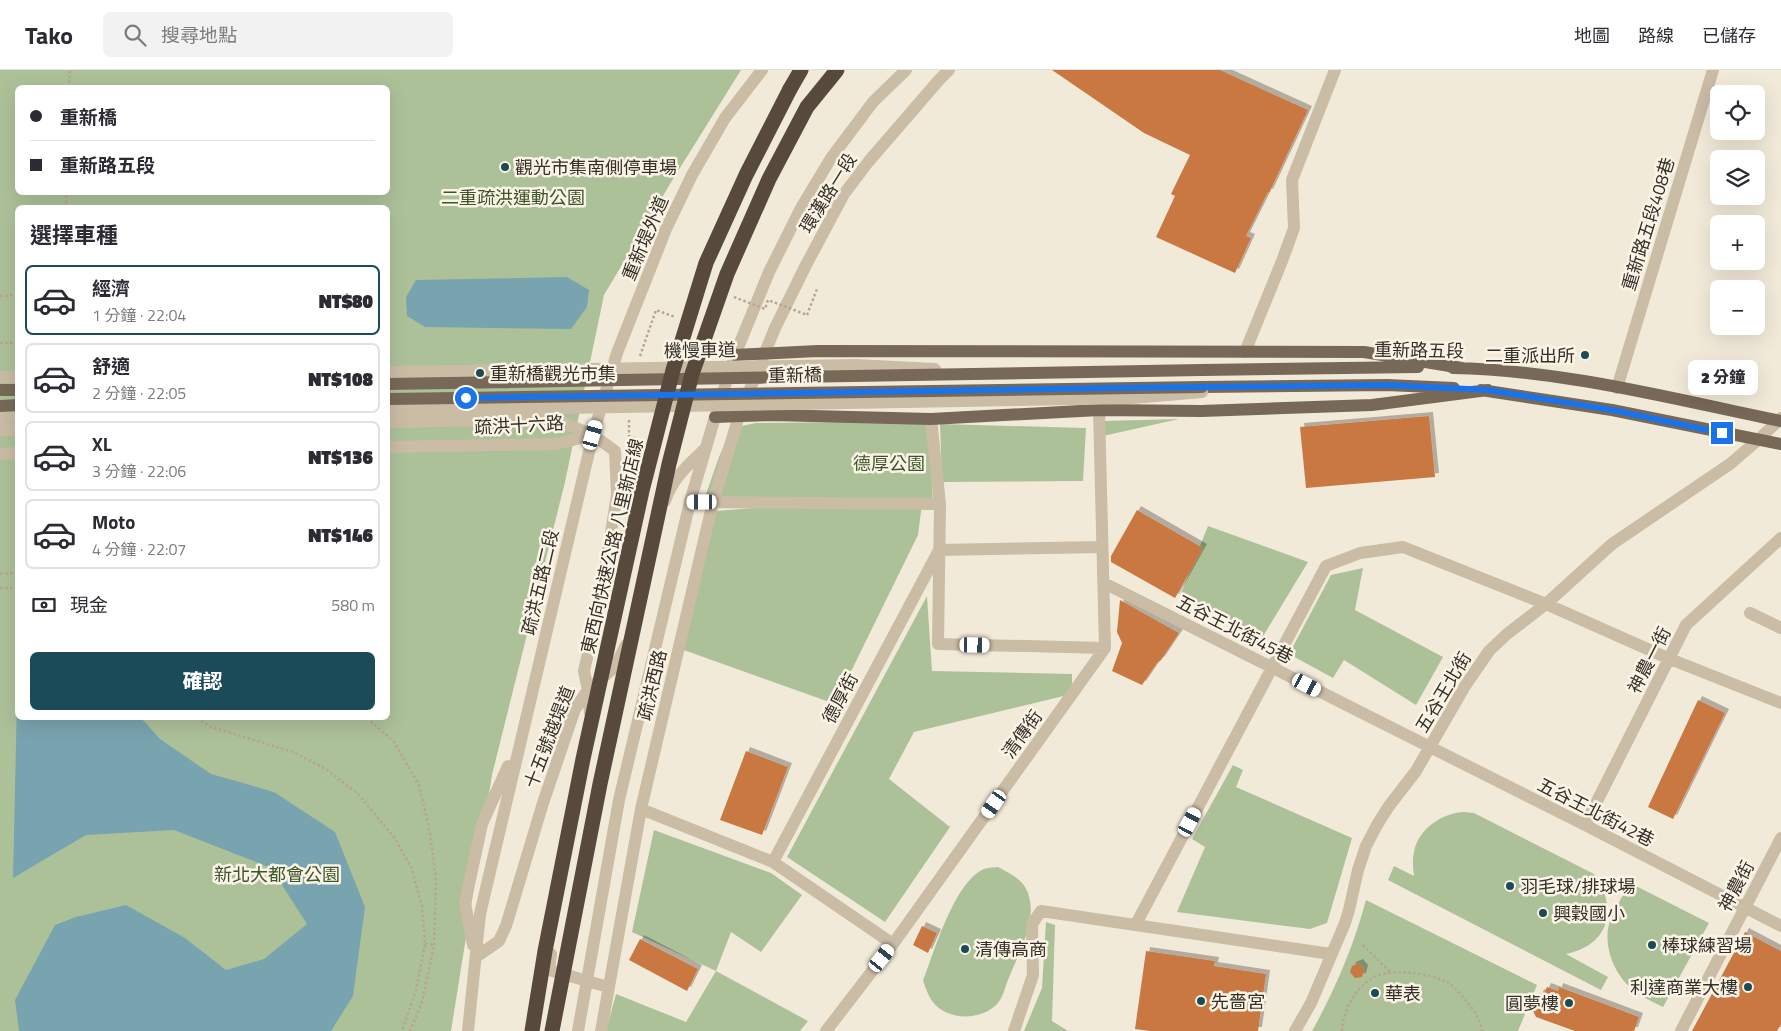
<!DOCTYPE html>
<html lang="zh-TW">
<head>
<meta charset="utf-8">
<style>
	body { margin:0; font-family:"Titillium Web","Noto Sans TC",sans-serif; background:#f2f2f3; color:#2b2b33; height:100vh; display:flex; flex-direction:column; font-size:19px; white-space:nowrap }
	* { box-sizing:border-box; margin:0 }
	p { font-size:16px; color:#7c7c81 }
	.icon { flex:none; width:28px; height:28px; fill:none; stroke:currentColor; stroke-width:2; stroke-linecap:round; stroke-linejoin:round }
	.map { position:relative; flex:1; overflow:hidden }
	.sheet { position:absolute; left:15px; top:135px; width:375px; height:515px; display:flex; flex-direction:column; background:#fff; border-radius:8px; box-shadow:0 5px 20px #0002 }
	.sheet>* { flex:none }
	.guide { position:absolute; left:15px; top:15px; width:375px; height:110px; border-radius:8px; box-shadow:0 5px 20px #0002; display:grid; align-content:center; height:110px; padding:0 15px; background:#fff }
	.controls { position:absolute; left:1710px; top:15px; display:grid; gap:10px }
	.controls a { display:grid; place-items:center; width:55px; height:55px; border-radius:8px; background:#fff; box-shadow:0 5px 20px #0002; font-size:25px }
	.end { position:absolute; width:22px; height:22px; margin:-11px; border:6px solid #1a73e8; background:#fff; box-shadow:0 0 0 2px #fff }
	.from { border-radius:50% }
	.bubble { position:absolute; height:35px; border-radius:8px; background:#fff; box-shadow:0 5px 20px #0002; font-size:16px; font-weight:800; line-height:35px; text-align:center }
	.car { position:absolute; width:15px; height:30px; margin:-15px -8px; border-radius:6px; box-shadow:0 0 4px 1px #0007; background:linear-gradient(#fff 24%,#345 0 40%,#fff 0 76%,#345 0 86%,#fff 0) }
	.guide b { display:flex; align-items:center; gap:18px; height:48px; font-size:19px }
	.guide b+b { border-top:1px solid #e1e1e2 }
	.guide i { width:12px; height:12px; background:#2b2b33 }
	ul { padding:0; list-style:none }
	li { display:flex; align-items:center; gap:15px; height:70px; margin:0 10px 8px; padding:0 5px; border:2px solid #e1e1e2; border-radius:8px }
	li div { flex:1 }
	li b { display:block; font-size:19px }
	li em { font-style:normal; font-weight:800 }
	li.current { border-color:#1b4a58 }
	li>.icon { width:45px; height:45px; stroke-width:1.5 }
	h2 { padding:0 15px; font-size:22px; line-height:60px }
	.pay { display:flex; align-items:center; gap:12px; height:55px; padding:0 15px; font-size:19px }
	.pay p { margin-inline-start:auto }
	.action { display:flex; gap:10px; margin-top:auto; padding:10px 15px }
	.action a { flex:1; height:58px; border-radius:8px; background:#1b4a58; color:#fff; font-size:20px; font-weight:800; line-height:58px; text-align:center }
	header { display:flex; align-items:center; gap:30px; box-sizing:border-box; height:70px; padding:0 25px; background:#fff; border-bottom:1px solid #e1e1e2 }
	header strong { font-size:24px }
	nav { display:flex; gap:28px; margin-inline-start:auto; font-size:18px }
	.search { width:350px; height:45px; background:#f2f2f3; display:flex; align-items:center; gap:12px; box-sizing:border-box; padding:0 18px; border-radius:8px; color:#7c7c81; font-size:19px }
	.map>svg:first-child { display:block }
</style>
</head>
<body>
<header>
<strong>Tako</strong>
<div class="search"><svg class="icon" aria-label="search" viewBox="0 0 24 24"><circle cx="10" cy="10" r="6"/><path d="M15 15l6 6"/></svg>搜尋地點</div>
<nav><a>地圖</a><a>路線</a><a>已儲存</a></nav>
</header>
<div class="map">
<svg width="1781" height="961" viewBox="0 0 1781 961">
	<defs>
		<filter id="shadow"><feDropShadow dx="4" dy="-4" stdDeviation="0" flood-color="#0004"/></filter>
	</defs>
	<rect width="100%" height="100%" fill="#f2ead9"/>
	<path fill="#adc199" fill-rule="evenodd" d="M 0,0 L 741,0 L 670,114 L 604,225 L 565,412 L 492,705 L 451,961 L 0,961 ZM 18,18 L 388,18 L 388,122 L 18,122 ZM 18,138 L 388,138 L 388,648 L 18,648 Z
		M 1179,349 L 1103,366 L 1103,351 Z
		M 929,351 L 933,434 L 922,434 L 918,465 L 835,634 L 681,579 L 715,441 L 809,434 L 703,433 L 719,387 L 732,358 L 756,353 Z
		M 940,354 L 1086,358 L 1083,411 L 942,412 Z
		M 1208,456 L 1308,492 L 1262,568 L 1181,523 Z
		M 1363,498 L 1355,540 L 1443,587 L 1416,635 L 1344,590 L 1333,608 L 1289,584 L 1331,505 Z
		M 927,526 L 932,601 L 1072,604 L 1072,624 L 914,662 L 889,709 L 950,757 L 885,852 L 787,787 Z
		M 1233,695 L 1243,700 L 1236,717 L 1352,768 L 1327,853 L 1310,859 L 1177,842 L 1205,777 L 1192,769 Z
		M 1464,742 L 1474,743 L 1594,804 C 1619,839 1609,875 1566,884 L 1608,907 L 1601,920 L 1388,810 L 1394,796 L 1414,806 C 1413,798 1412,790 1414,782 C 1418,759 1442,743 1464,742 Z
		M 654,760 L 771,803 L 802,825 L 761,882 L 731,862 L 716,901 L 808,951 L 800,961 L 606,961 L 616,924 L 686,952 L 716,901 L 632,862 Z
		M 998,797 C 1007,802 1020,808 1025,817 C 1041,844 1020,880 1010,905 C 1006,913 1004,926 998,933 C 982,951 947,951 933,932 C 928,926 926,918 923,911 C 934,882 954,814 982,800 C 987,797 993,798 998,797 Z
		M 1630,813 L 1709,853 L 1663,937 C 1653,932 1642,927 1633,920 C 1615,905 1603,878 1609,854 C 1613,840 1623,826 1630,813 Z
		M 1366,830 L 1537,915 L 1518,961 L 1312,961 C 1335,920 1354,875 1366,830 Z
		M 1046,852 L 1055,855 L 1052,951 L 1068,961 L 1024,961 L 1042,918 Z"/>
	<path fill="#78a4af" d="M 567,207 L 589,220 L 587,237 L 571,259 L 425,257 L 407,246 L 406,227 L 416,210 Z
		M 17,630 L 18,648 L 141,648 L 160,669 L 211,704 L 274,722 L 335,762 L 365,837 L 353,926 L 331,961 L 19,961 L 15,930 L 55,855 L 76,847 L 126,835 L 185,868 L 226,900 L 264,889 L 307,854 L 271,798 L 174,760 L 86,765 L 13,808 Z"/>
	<path fill="#c87841" filter="url(#shadow)" d="M 1052,0 L 1220,0 L 1308,40 L 1269,123 L 1268,122 L 1246,166 L 1251,168 L 1235,203 L 1156,167 L 1175,126 L 1171,124 L 1190,85 L 1144,63 Z
		M 1429,346 L 1435,407 L 1306,418 L 1300,357 Z
		M 1137,440 L 1203,478 L 1175,528 L 1111,492 L 1111,486 Z
		M 1120,530 L 1179,563 L 1161,590 L 1157,593 L 1142,615 L 1112,601 L 1122,573 L 1117,562 Z
		M 1698,630 L 1725,643 L 1673,749 L 1648,737 Z
		M 746,681 L 788,697 L 762,765 L 720,750 Z
		M 922,856 L 937,863 L 928,883 L 913,875 Z
		M 1745,862 L 1781,881 L 1781,954 L 1777,961 L 1692,961 Z
		M 640,869 L 698,899 L 687,921 L 629,890 Z
		M 1146,881 L 1215,891 L 1214,896 L 1266,904 L 1258,961 L 1150,961 L 1135,959 Z
		M 1359,893 L 1364,899 L 1362,907 L 1355,908 L 1350,902 L 1352,896 Z
		M 1547,917 L 1558,921 L 1559,917 L 1639,947 L 1634,961 L 1575,961 L 1536,947 L 1533,941 L 1540,923 L 1543,925 Z"/>
	<g fill="none" stroke-linecap="round" stroke-linejoin="round">
		<path stroke="#b6a68f" stroke-width="2.5" stroke-dasharray="2.5 2.5" stroke-linecap="butt" d="M 69,18 L 70,0
			M 66,138 L 66,122
			M 0,226 L 18,225
			M 807,245 L 817,219
			M 0,273 L 18,273
			M 640,286 L 656,240 L 675,247
			M 629,350 L 629,366 L 641,371
			M 0,504 L 18,503
			M 0,518 L 18,518
			M 197,648 L 211,657 L 293,682 L 326,699 L 358,724 L 394,767 L 411,797 L 422,836 L 425,874 L 416,920 L 402,961
			M 367,648 L 394,672 L 419,715 L 430,763 L 436,810 L 434,875 L 422,932 L 410,961
			M 425,874 L 434,875
			M 1363,875 L 1391,903
			M 1342,961 C 1343,941 1354,920 1371,909 C 1388,897 1429,903 1447,912 C 1454,916 1461,924 1466,931 C 1474,940 1480,949 1482,961"/>
		<path stroke="#cabca5" stroke-width="12" d="M 1245,282 L 1282,191 L 1294,158 L 1292,110 L 1335,0
			M 0,307 L 18,307
			M 1617,318 L 1713,0
			M 0,348 L 18,347
			M 931,349 L 940,434 L 938,574 L 1105,578
			M 388,352 L 554,349 L 593,365 L 615,381 L 617,425 L 600,530 L 584,601 L 588,620 L 590,643
			M 0,360 L 18,360
			M 388,377 L 556,374 L 593,365
			M 0,384 L 18,383
			M 665,431 C 672,409 689,394 705,379
			M 690,432 L 940,434
			M 939,480 L 1102,477
			M 1104,513 L 1585,755 L 1781,856
			M 1750,543 L 1781,558
			M 641,739 L 773,792 L 893,874
			M 1585,755 L 1686,555 L 1781,468
			M 773,792 L 938,482
			M 1136,854 L 1326,496 L 1360,483 L 1403,477 L 1546,534 L 1670,589 L 1781,633
			M 473,875 L 465,833 L 482,754 L 508,696
			M 551,884 L 549,900 L 608,917
			M 476,887 L 499,871 L 506,856 L 543,733 L 575,639 L 588,620 L 615,597 L 626,575
			M 468,961 L 480,844 L 593,365 L 617,283 L 666,159 L 692,105 L 725,48 L 762,0
			M 578,961 L 619,730 L 690,432 L 715,347 L 735,285 L 769,202 L 801,138 L 831,88 L 873,32 L 906,0
			M 601,961 L 641,739 L 713,432 L 739,346 L 775,258 L 806,195 L 844,124 L 869,91 L 939,10 L 949,0
			M 826,961 L 893,874 L 1105,578 L 1099,340
			M 1014,961 L 1033,905 L 1032,854 L 1041,841 L 1331,884
			M 1295,961 L 1311,933 L 1345,853 L 1349,840 L 1358,800 L 1366,776 L 1377,755 L 1389,736 L 1416,701 L 1465,616 L 1489,581 L 1507,564 L 1546,534 L 1612,474 L 1730,394 L 1758,370 L 1781,348
			M 1681,961 L 1781,768"/>
		<path stroke="#786857" stroke-width="12" d="M 735,285 L 818,281 L 1364,282 L 1462,298
			M 1453,298 C 1564,300 1673,329 1781,351
			M 1202,300 L 1418,297
			M 1202,317 L 1387,315 L 1454,318
			M 0,320 L 18,320
			M 1481,320 L 1612,340 L 1781,374
			M 0,336 L 18,335
			M 715,347 L 772,345 L 931,349 L 1099,340 L 1201,341 L 1372,335 L 1488,320"/>
		<path stroke="#574a3d" stroke-width="15" d="M 790,19 L 801,0"/>
		<path stroke="#b6a68f" stroke-width="2.5" stroke-dasharray="2.5 2.5" stroke-linecap="butt" d="M 734,227 L 765,239 L 768,230 L 807,245"/>
		<path stroke="#cabca5" stroke-width="12" d="M 388,302 L 855,295 L 935,299
			M 388,341 L 1133,328 L 1202,322"/>
		<path stroke="#786857" stroke-width="12" d="M 388,314 L 1202,300
			M 388,329 L 1202,317"/>
		<path stroke="#574a3d" stroke-width="15" d="M 532,961 L 545,881 L 583,689 L 642,421 L 673,300 L 706,193 L 746,105 L 790,19
			M 552,961 L 600,714 L 669,394 L 692,304 L 727,204 L 769,109 L 807,37 L 837,0"/>
	</g>
	<g fill="none" stroke-linecap="round" stroke-linejoin="round">
		<path stroke="#1a73e8" stroke-width="6" d="M 466,328 L 1111,318 L 1387,315 L 1488,320 L 1612,340 L 1722,363"/>
	</g>
	<g fill="#1b4a58" stroke="#faf4e6" stroke-width="2">
		<circle cx="505" cy="97" r="5"/>
		<circle cx="1585" cy="285" r="5"/>
		<circle cx="480" cy="303" r="5"/>
		<circle cx="1510" cy="816" r="5"/>
		<circle cx="1543" cy="843" r="5"/>
		<circle cx="1652" cy="875" r="5"/>
		<circle cx="965" cy="879" r="5"/>
		<circle cx="1748" cy="917" r="5"/>
		<circle cx="1375" cy="923" r="5"/>
		<circle cx="1201" cy="931" r="5"/>
		<circle cx="1569" cy="933" r="5"/>
	</g>
	<g text-anchor="middle" dominant-baseline="central" stroke-width="5" stroke-linejoin="round" paint-order="stroke">
		<g font-size="18" fill="#362e27" stroke="#faf4e6" text-anchor="start">
			<text x="515" y="97">觀光市集南側停車場</text>
			<text x="1575" y="285" text-anchor="end">二重派出所</text>
			<text x="490" y="303">重新橋觀光市集</text>
			<text x="1520" y="816">羽毛球/排球場</text>
			<text x="1553" y="843">興穀國小</text>
			<text x="1662" y="875">棒球練習場</text>
			<text x="975" y="879">清傳高商</text>
			<text x="1738" y="917" text-anchor="end">利達商業大樓</text>
			<text x="1385" y="923">華表</text>
			<text x="1211" y="931">先嗇宮</text>
			<text x="1559" y="933" text-anchor="end">圓夢樓</text>
		</g>
		<g font-size="18" fill="#362e27" stroke="#faf4e6">
			<text transform="translate(828 123) rotate(-58)">環漢路一段</text>
			<text transform="translate(1648 154) rotate(-73)">重新路五段408巷</text>
			<text transform="translate(645 168) rotate(-67)">重新堤外道</text>
			<text transform="translate(700 280) rotate(-1)">機慢車道</text>
			<text transform="translate(1419 280) rotate(1)">重新路五段</text>
			<text transform="translate(795 305) rotate(-1)">重新橋</text>
			<text transform="translate(519 355) rotate(-3)">疏洪十六路</text>
			<text transform="translate(612 476) rotate(-77)">東西向快速公路 八里新店線</text>
			<text transform="translate(540 512) rotate(-77)">疏洪五路二段</text>
			<text transform="translate(1235 559) rotate(27)">五谷王北街45巷</text>
			<text transform="translate(1649 590) rotate(-63)">神農一街</text>
			<text transform="translate(652 615) rotate(-77)">疏洪西路</text>
			<text transform="translate(1443 622) rotate(-59)">五谷王北街</text>
			<text transform="translate(840 628) rotate(-62)">德厚街</text>
			<text transform="translate(1022 664) rotate(-54)">清傳街</text>
			<text transform="translate(549 667) rotate(-69)">十五號越堤道</text>
			<text transform="translate(1596 742) rotate(27)">五谷王北街42巷</text>
			<text transform="translate(1736 816) rotate(-62)">神農街</text>
		</g>
		<g font-size="18" fill="#3e542a" stroke="#faf4e6">
			<text x="513" y="127">二重疏洪運動公園</text>
			<text x="889" y="393">德厚公園</text>
			<text x="277" y="804">新北大都會公園</text>
		</g>
	</g>
</svg>
<div class="controls">
<a><svg class="icon" aria-label="locate" viewBox="0 0 24 24"><circle cx="12" cy="12" r="6"/><path d="M12 2v4M12 18v4M2 12h4M18 12h4"/></svg></a>
<a><svg class="icon" aria-label="layers" viewBox="0 0 24 24"><path d="M12 4l9 5-9 5-9-5zM3 14l9 5 9-5"/></svg></a>
<a>+</a>
<a>−</a>
</div>
<i class="end from" style="left:466px;top:328px"></i>
<i class="end" style="left:1722px;top:363px"></i>
<div class="bubble" style="left:1688px;top:290px;width:70px">2 分鐘</div>
<i class="car" style="left:593px;top:365px;rotate:16deg"></i>
<i class="car" style="left:702px;top:432px;rotate:270deg"></i>
<i class="car" style="left:975px;top:575px;rotate:91deg"></i>
<i class="car" style="left:1307px;top:615px;rotate:117deg"></i>
<i class="car" style="left:994px;top:734px;rotate:215deg"></i>
<i class="car" style="left:1190px;top:752px;rotate:28deg"></i>
<i class="car" style="left:882px;top:888px;rotate:38deg"></i>
<div class="guide">
<b><i class="from"></i>重新橋</b>
<b><i></i>重新路五段</b>
</div>
<section class="sheet">
<h2>選擇車種</h2>
<ul>
<li class="current"><svg class="icon" aria-label="car" viewBox="0 0 24 24"><path d="M5 17H2v-5l4-1 3-4h7l3 4 3 1v5h-3M9 17h6M6 11h13"/><circle cx="7" cy="17" r="2"/><circle cx="17" cy="17" r="2"/></svg><div><b>經濟</b><p>1 分鐘 · 22:04</p></div><em>NT$80</em></li>
<li><svg class="icon" aria-label="car" viewBox="0 0 24 24"><path d="M5 17H2v-5l4-1 3-4h7l3 4 3 1v5h-3M9 17h6M6 11h13"/><circle cx="7" cy="17" r="2"/><circle cx="17" cy="17" r="2"/></svg><div><b>舒適</b><p>2 分鐘 · 22:05</p></div><em>NT$108</em></li>
<li><svg class="icon" aria-label="car" viewBox="0 0 24 24"><path d="M5 17H2v-5l4-1 3-4h7l3 4 3 1v5h-3M9 17h6M6 11h13"/><circle cx="7" cy="17" r="2"/><circle cx="17" cy="17" r="2"/></svg><div><b>XL</b><p>3 分鐘 · 22:06</p></div><em>NT$136</em></li>
<li><svg class="icon" aria-label="car" viewBox="0 0 24 24"><path d="M5 17H2v-5l4-1 3-4h7l3 4 3 1v5h-3M9 17h6M6 11h13"/><circle cx="7" cy="17" r="2"/><circle cx="17" cy="17" r="2"/></svg><div><b>Moto</b><p>4 分鐘 · 22:07</p></div><em>NT$146</em></li>
</ul>
<div class="pay"><svg class="icon" aria-label="cash" viewBox="0 0 24 24"><path d="M3 7h18v10H3z"/><circle cx="12" cy="12" r="2"/></svg>現金<p>580 m</p></div>
<div class="action"><a>確認</a></div>
</section>
</div>
</body>
</html>
